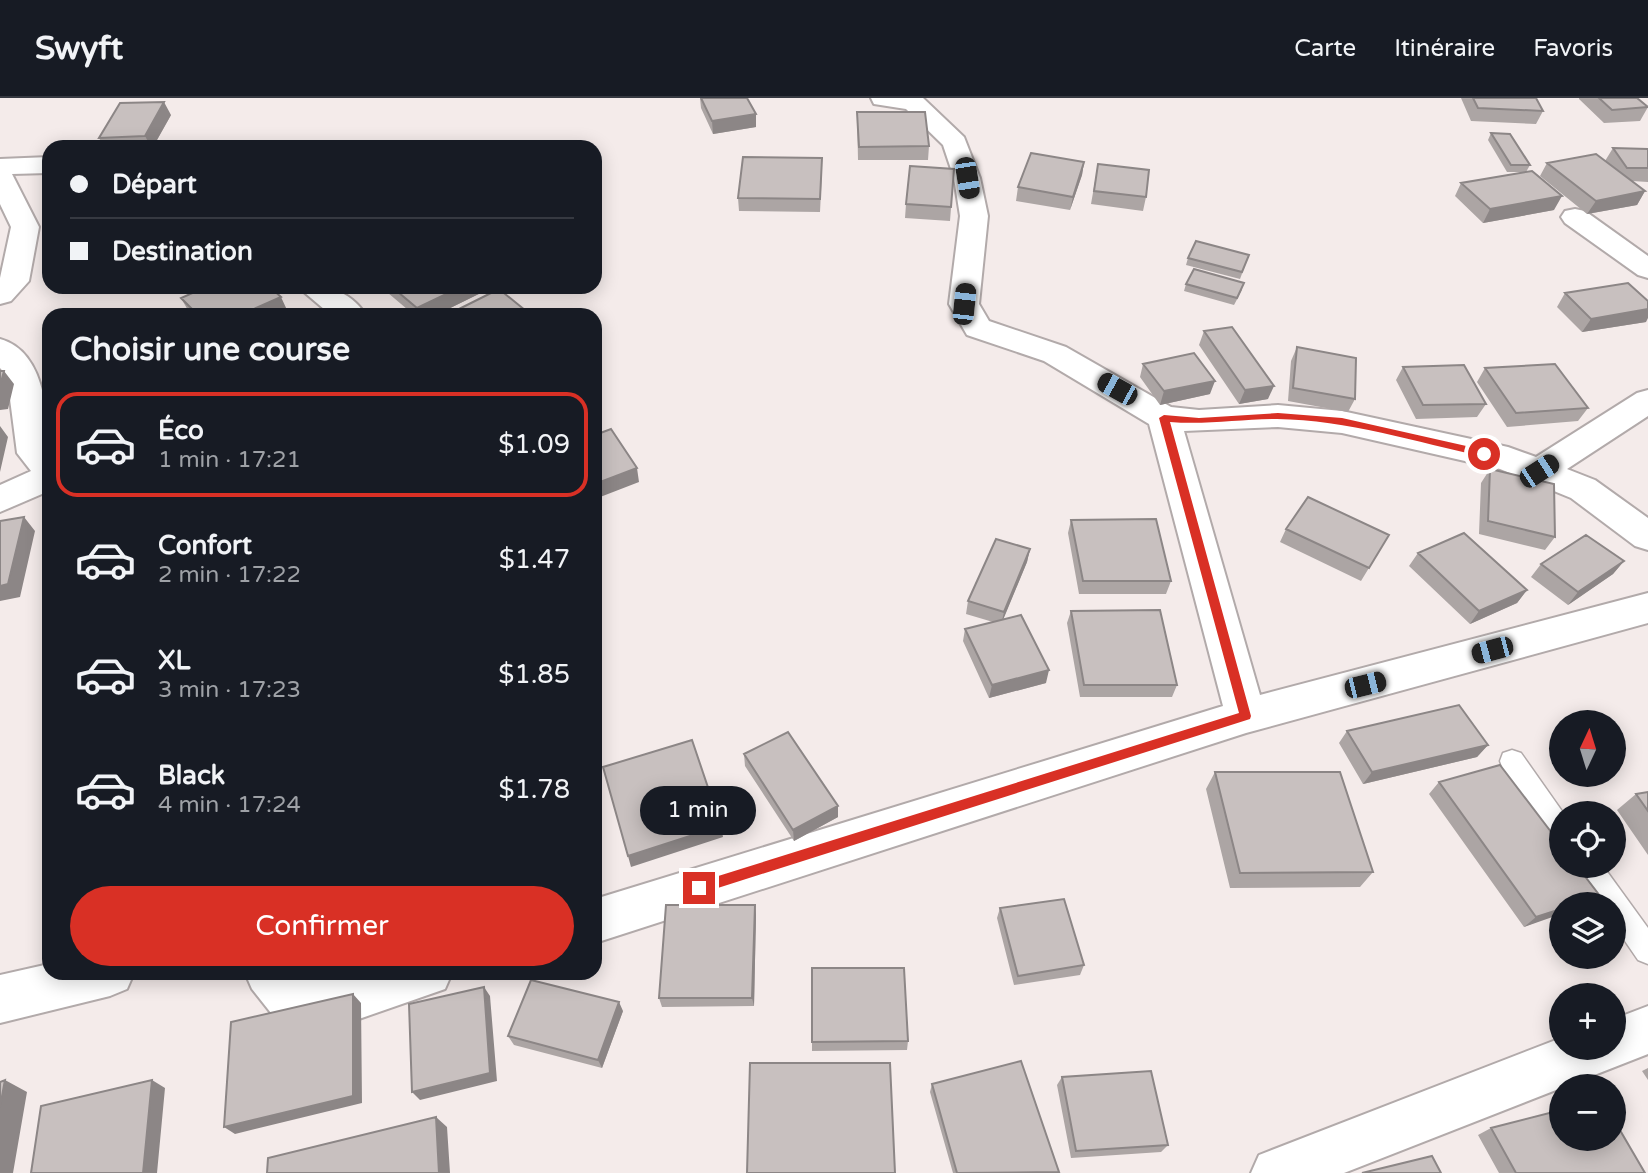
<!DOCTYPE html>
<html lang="fr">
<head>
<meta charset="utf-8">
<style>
	body { margin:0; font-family:"Varela Round",sans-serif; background:#20242c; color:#f1f3f6; height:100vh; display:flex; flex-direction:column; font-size:26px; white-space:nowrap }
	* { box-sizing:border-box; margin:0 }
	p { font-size:23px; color:#9ea1a6 }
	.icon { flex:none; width:38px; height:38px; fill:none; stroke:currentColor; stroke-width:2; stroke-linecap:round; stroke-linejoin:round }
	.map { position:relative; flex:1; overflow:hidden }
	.side { position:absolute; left:42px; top:210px; width:560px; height:672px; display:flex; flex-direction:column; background:#171b24; border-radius:21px; box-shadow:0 4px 18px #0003 }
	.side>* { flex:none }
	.banner { position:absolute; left:42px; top:42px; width:560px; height:154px; border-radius:21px; box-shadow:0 4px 18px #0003; display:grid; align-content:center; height:154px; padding:0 28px; background:#171b24 }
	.needle { width:46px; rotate:4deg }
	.controls { position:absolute; left:1549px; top:612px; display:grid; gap:14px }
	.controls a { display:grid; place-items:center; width:77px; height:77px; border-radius:50%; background:#171b24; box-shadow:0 4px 18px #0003; font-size:35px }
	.end { position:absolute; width:32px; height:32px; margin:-16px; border:9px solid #d93025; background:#fff; box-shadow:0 0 0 4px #fff }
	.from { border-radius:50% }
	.bubble { position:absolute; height:49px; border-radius:24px; background:#171b24; box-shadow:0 4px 18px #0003; font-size:23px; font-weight:600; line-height:49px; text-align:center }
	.car { position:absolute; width:21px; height:42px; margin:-21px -10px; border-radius:9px; box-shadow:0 0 5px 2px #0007; background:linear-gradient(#222 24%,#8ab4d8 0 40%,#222 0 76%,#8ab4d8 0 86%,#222 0) }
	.banner b { display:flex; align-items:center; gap:24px; height:66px; font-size:26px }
	.banner b+b { border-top:2px solid #363941 }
	.banner i { width:18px; height:18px; background:#f1f3f6 }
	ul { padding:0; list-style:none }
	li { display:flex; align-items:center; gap:21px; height:105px; margin:0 14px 10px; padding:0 14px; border:4px solid transparent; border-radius:21px }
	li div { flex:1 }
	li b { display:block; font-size:26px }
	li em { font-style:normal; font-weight:600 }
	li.on { border-color:#d93025 }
	li>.icon { width:63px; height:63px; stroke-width:1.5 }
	h2 { padding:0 28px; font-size:32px; line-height:84px }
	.button { display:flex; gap:14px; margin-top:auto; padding:14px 28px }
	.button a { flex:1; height:80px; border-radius:42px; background:#d93025; color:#fff; font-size:28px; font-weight:600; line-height:80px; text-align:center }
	header { display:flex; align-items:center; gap:42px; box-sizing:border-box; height:98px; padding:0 35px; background:#171b24; border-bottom:2px solid #363941 }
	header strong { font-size:33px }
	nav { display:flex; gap:38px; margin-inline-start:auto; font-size:24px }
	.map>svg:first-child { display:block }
</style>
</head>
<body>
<header>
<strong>Swyft</strong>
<nav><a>Carte</a><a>Itinéraire</a><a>Favoris</a></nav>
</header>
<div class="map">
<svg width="1648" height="1075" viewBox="0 0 1648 1075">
	<rect width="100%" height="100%" fill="#f4ebea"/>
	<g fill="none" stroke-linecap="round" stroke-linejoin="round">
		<defs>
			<path id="lane" d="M 1512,652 L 1521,655 L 1564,716 L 1561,716 L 1561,744 L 1552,740 L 1503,671 L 1500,663 L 1503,655 Z
				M 1574,768 L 1603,768 L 1648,830 L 1648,866 L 1638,862 L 1614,827 L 1614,807 L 1599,807 Z"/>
			<path id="street" d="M 871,0 L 923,0 L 964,39 L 980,80 L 988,118 L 979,206 L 989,223 L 1066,249 L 1171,309 L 1199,312 L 1278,307 L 1342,313 L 1508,349 L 1536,359 L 1637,295 L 1648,292 L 1648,318 L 1567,371 L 1595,382 L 1648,420 L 1648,452 L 1635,448 L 1571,400 L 1500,371 L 1342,335 L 1278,329 L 1184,333 L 1260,597 L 1648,495 L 1648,525 L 1246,635 L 595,845 L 595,801 L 1223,608 L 1149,326 L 1044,263 L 967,237 L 949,206 L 960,118 L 954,80 L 943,47 L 906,11 L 874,6 Z
				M 49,59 L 49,75 L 12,76 L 39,129 L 29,183 L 11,203 L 0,206 L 0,180 L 11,129 L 0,106 L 0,61 Z
				M 1575,111 L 1585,113 L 1648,158 L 1648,180 L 1638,177 L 1565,125 L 1561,119 L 1565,113 Z
				M 298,189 C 327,189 348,190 366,217 L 331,217 Z
				M 0,241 C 55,256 49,348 49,393 L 0,414 L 0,387 L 31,373 L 17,355 L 7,278 L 0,270 Z
				M 49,866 L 49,875 L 134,875 L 127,891 L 110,898 L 0,925 L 0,877 Z
				M 245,875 L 452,875 L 445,891 L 356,922 L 288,922 L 271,915 L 252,891 Z
				M 1648,908 L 1648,956 L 1344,1075 L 1251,1075 L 1259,1057 L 1561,940 L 1561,950 L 1614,950 L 1614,921 Z"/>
		</defs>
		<use href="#lane" stroke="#b2aaaa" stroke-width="3"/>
		<use href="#street" stroke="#b2aaaa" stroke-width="4"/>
		<use href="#lane" fill="#fff" fill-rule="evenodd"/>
		<use href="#street" fill="#fff" fill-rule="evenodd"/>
	</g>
	<path fill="#aca5a4" d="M 700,0 L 747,0 L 756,16 L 756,29 L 713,36 L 701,10 Z
		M 1461,0 L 1536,0 L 1543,13 L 1536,26 L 1471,23 Z
		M 1579,0 L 1637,0 L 1648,9 L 1640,23 L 1604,25 L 1579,1 Z
		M 857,14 L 929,48 L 928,62 L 858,62 Z
		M 171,17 L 153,49 L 104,49 L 99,40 Z
		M 1491,35 L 1530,67 L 1526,74 L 1554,112 L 1483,125 L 1455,98 L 1461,85 L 1526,74 L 1507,74 L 1488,42 Z
		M 1613,50 L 1648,51 L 1648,84 L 1632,83 L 1645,93 L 1637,107 L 1587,116 L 1540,78 L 1547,65 L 1605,63 Z
		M 1084,64 L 1082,77 L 1070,112 L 1016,103 L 1018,89 Z
		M 1098,66 L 1146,99 L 1143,113 L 1091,106 Z
		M 954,71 L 950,123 L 905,120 L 906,106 Z
		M 822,73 L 820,114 L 739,113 L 738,100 Z
		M 1249,157 L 1240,181 L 1186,167 L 1188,160 Z
		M 1186,186 L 1242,192 L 1234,207 L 1184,193 Z
		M 381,189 L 493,189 L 436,217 L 414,217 Z
		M 1565,195 L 1646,224 L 1582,234 L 1557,209 Z
		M 181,200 L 287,212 L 277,217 L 192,217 L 189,214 Z
		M 1204,233 L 1268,301 L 1239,306 L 1199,247 Z
		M 1297,249 L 1355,301 L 1348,314 L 1288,303 L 1291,263 Z
		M 1143,266 L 1210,296 L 1160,307 L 1140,279 Z
		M 1403,269 L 1486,306 L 1477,319 L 1416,321 L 1396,282 Z
		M 1485,270 L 1588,310 L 1578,323 L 1507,329 L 1477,284 Z
		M 1490,371 L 1555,439 L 1545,452 L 1479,436 L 1481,385 Z
		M 1071,422 L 1171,483 L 1166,496 L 1079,496 L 1068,435 Z
		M 1286,431 L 1389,437 L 1361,483 L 1280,444 Z
		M 1030,451 L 1027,464 L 1003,521 L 1046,585 L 989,600 L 963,543 L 965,531 L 993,524 L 966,516 L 968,503 Z
		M 1418,455 L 1527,492 L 1517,505 L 1470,526 L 1409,468 Z
		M 1624,463 L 1613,476 L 1568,507 L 1531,479 L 1541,466 Z
		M 1071,513 L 1177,587 L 1172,599 L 1080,599 L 1067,525 Z
		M 1347,633 L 1488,647 L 1477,659 L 1363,686 L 1339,645 Z
		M 744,656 L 838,708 L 838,719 L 794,743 L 745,668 Z
		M 1215,674 L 1373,774 L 1360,789 L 1230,790 L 1206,691 Z
		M 1439,684 L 1600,798 L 1524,829 L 1429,696 Z
		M 1648,694 L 1648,757 L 1617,712 L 1636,696 Z
		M 755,807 L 756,817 L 754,908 L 662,909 L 659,900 Z
		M 1000,810 L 1084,867 L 1080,877 L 1014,887 L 997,820 Z
		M 812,870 L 908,943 L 907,952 L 812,953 Z
		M 623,913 L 602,970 L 514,947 L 508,938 Z
		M 1648,970 L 1648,982 L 1642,973 Z
		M 1062,979 L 1168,1047 L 1161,1054 L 1071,1060 L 1057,987 Z
		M 932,986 L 1059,1075 L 953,1075 L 930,994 Z
		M 1491,1030 L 1645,1075 L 1499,1075 L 1478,1037 Z"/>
	<path fill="#8c8686" d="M 164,4 L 171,17 L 153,49 L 151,49 L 145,38 Z
		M 756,16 L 756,29 L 713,36 L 712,23 Z
		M 1084,64 L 1082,77 L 1070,112 L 1073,99 Z
		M 1645,93 L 1637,107 L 1587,116 L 1596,103 Z
		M 1562,98 L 1554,112 L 1483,125 L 1490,111 Z
		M 461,189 L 493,189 L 436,217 L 419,217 L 417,210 Z
		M 281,199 L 287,212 L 277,217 L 240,217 Z
		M 1648,211 L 1648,220 L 1646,224 L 1582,234 L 1591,221 Z
		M 4,273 L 14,286 L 8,311 L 0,312 L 0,288 Z
		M 1215,283 L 1210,296 L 1160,307 L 1164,293 Z
		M 1274,288 L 1268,301 L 1239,306 L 1245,292 Z
		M 0,328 L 8,339 L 0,374 Z
		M 637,370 L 639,384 L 595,401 L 595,386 Z
		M 24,419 L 35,433 L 20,499 L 0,503 L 0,488 Z
		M 1030,451 L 1027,464 L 1001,527 L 1004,514 Z
		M 1624,463 L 1613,476 L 1568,507 L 1578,494 Z
		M 1527,492 L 1517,505 L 1470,526 L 1479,513 Z
		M 1049,572 L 1046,585 L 989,600 L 992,587 Z
		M 1488,647 L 1477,659 L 1363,686 L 1372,674 Z
		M 838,708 L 838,719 L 794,743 L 793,732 Z
		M 721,728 L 723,739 L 631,769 L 628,758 Z
		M 1600,798 L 1588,807 L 1573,807 Z
		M 755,807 L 756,817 L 754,908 L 752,900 Z
		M 1561,811 L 1561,816 L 1524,829 L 1536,819 Z
		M 484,889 L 490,898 L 497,983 L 420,1002 L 412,994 Z
		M 353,896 L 361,905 L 362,1005 L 235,1036 L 224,1029 Z
		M 619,904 L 623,913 L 602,970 L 598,962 Z
		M 5,982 L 27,994 L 13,1075 L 0,1075 L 0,1009 Z
		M 152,982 L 165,990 L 157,1075 L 143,1075 Z
		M 436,1019 L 447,1029 L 450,1075 L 439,1075 Z"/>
	<path fill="#c8c0bf" stroke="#8c8686" stroke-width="2" d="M 701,0 L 747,0 L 756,16 L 712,23 Z
		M 1473,0 L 1536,0 L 1543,13 L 1478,10 Z
		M 1599,0 L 1637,0 L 1648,9 L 1612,12 Z
		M 164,4 L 145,38 L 99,40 L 120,5 Z
		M 857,14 L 925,14 L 929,48 L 859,49 Z
		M 1491,35 L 1510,36 L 1530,67 L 1511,67 Z
		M 1613,50 L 1648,51 L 1648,70 L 1627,70 Z
		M 1031,55 L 1084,64 L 1073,99 L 1018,89 Z
		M 1596,56 L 1645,93 L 1596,103 L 1547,65 Z
		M 743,59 L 822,60 L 820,101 L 738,100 Z
		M 1098,66 L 1149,72 L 1146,99 L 1094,93 Z
		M 910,68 L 954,71 L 951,109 L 906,106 Z
		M 1532,73 L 1562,98 L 1490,111 L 1461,85 Z
		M 1196,143 L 1249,157 L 1242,174 L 1188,160 Z
		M 1194,171 L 1244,185 L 1237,200 L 1186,186 Z
		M 1628,185 L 1648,203 L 1648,211 L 1591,221 L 1565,195 Z
		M 206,189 L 270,189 L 281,199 L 240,217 L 198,217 L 181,200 Z
		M 392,189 L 461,189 L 417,210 Z
		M 499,191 L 531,217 L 447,217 Z
		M 1232,229 L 1274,288 L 1245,292 L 1204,233 Z
		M 1297,249 L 1356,260 L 1355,301 L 1293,290 Z
		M 1194,255 L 1215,283 L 1164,293 L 1143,266 Z
		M 1555,266 L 1588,310 L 1516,315 L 1485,270 Z
		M 1464,267 L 1486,306 L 1423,307 L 1403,269 Z
		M 0,273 L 4,273 L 0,288 Z
		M 611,331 L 637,370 L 595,386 L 595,337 Z
		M 1490,371 L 1554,386 L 1555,439 L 1488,423 Z
		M 1308,399 L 1389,437 L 1369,470 L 1286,431 Z
		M 24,419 L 8,486 L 0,488 L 0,423 Z
		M 1156,421 L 1171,483 L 1083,483 L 1071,422 Z
		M 1464,435 L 1527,492 L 1479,513 L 1418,455 Z
		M 1586,437 L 1624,463 L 1578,494 L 1541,466 Z
		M 996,441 L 1030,451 L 1004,514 L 968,503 Z
		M 1160,512 L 1177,587 L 1084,587 L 1071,513 Z
		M 1021,517 L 1049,572 L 992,587 L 965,531 Z
		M 1459,607 L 1488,647 L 1372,674 L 1347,633 Z
		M 788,634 L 838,708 L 793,732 L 744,656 Z
		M 692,642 L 721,728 L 628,758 L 603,669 Z
		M 1500,667 L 1561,747 L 1561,768 L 1577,768 L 1600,798 L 1573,807 L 1561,807 L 1561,811 L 1536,819 L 1439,684 Z
		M 1215,674 L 1340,674 L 1373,774 L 1240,775 Z
		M 1648,694 L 1648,713 L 1636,696 Z
		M 1064,801 L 1084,867 L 1018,878 L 1000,810 Z
		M 666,807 L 755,807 L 752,900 L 659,900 Z
		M 812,870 L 904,870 L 908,943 L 812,944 Z
		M 531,882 L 619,904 L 598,962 L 508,938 Z
		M 484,889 L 490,975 L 412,994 L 409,906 Z
		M 353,896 L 353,998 L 224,1029 L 231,924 Z
		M 1021,963 L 1059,1074 L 957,1075 L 932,986 Z
		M 750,965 L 890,965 L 895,1075 L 747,1075 Z
		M 1151,973 L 1168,1047 L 1076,1053 L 1062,979 Z
		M 5,982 L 0,1009 L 0,984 Z
		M 152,982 L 143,1075 L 31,1075 L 41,1008 Z
		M 1561,1012 L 1561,1041 L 1614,1041 L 1614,1022 L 1645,1075 L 1516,1075 L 1491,1030 Z
		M 436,1019 L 439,1075 L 267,1075 L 268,1060 Z
		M 1432,1058 L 1441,1075 L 1362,1075 Z"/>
	<path fill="#d93025" d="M 1278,315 L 1342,320 L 1484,352 L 1489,356 L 1484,359 C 1417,344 1347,322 1277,321 C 1241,321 1206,327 1170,324 L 1251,618 L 1250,621 L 699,796 L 694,794 L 692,790 L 699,784 L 1239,615 L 1159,320 L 1164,317 L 1199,320 Z"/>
</svg>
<div class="controls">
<a><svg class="needle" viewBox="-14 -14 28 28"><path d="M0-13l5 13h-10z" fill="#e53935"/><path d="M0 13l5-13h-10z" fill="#9ea1a6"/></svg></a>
<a><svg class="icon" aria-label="locate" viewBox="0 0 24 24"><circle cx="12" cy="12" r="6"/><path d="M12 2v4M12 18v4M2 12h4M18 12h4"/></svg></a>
<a><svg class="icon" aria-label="layers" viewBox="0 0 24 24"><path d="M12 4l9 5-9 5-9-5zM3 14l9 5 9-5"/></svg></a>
<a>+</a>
<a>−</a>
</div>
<i class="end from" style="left:1484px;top:356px"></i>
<i class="end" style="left:699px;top:790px"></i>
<div class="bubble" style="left:640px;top:688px;width:116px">1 min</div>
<i class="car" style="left:967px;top:80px;rotate:171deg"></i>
<i class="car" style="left:964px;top:206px;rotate:6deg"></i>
<i class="car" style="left:1117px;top:291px;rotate:299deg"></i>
<i class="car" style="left:1539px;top:373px;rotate:57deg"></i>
<i class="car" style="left:1492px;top:552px;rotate:255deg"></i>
<i class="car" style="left:1365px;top:587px;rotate:76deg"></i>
<div class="banner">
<b><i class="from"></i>Départ</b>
<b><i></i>Destination</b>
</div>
<section class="side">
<h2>Choisir une course</h2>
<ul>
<li class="on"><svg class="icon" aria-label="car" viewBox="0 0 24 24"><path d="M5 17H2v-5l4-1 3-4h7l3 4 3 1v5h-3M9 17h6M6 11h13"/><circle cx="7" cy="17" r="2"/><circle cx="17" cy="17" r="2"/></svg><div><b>Éco</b><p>1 min · 17:21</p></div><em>$1.09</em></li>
<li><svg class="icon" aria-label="car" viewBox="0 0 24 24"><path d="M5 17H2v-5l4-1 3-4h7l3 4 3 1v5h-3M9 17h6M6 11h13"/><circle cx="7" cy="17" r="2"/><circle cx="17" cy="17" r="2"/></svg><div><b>Confort</b><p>2 min · 17:22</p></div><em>$1.47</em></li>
<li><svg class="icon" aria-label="car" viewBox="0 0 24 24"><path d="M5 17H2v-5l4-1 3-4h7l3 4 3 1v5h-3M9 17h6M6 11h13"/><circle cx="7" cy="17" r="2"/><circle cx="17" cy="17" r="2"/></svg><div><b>XL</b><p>3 min · 17:23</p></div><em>$1.85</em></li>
<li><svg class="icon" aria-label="car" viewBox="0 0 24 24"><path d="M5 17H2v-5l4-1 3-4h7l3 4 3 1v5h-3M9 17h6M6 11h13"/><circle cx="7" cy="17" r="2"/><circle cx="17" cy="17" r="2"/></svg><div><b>Black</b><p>4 min · 17:24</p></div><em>$1.78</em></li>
</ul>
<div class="button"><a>Confirmer</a></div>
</section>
</div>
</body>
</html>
